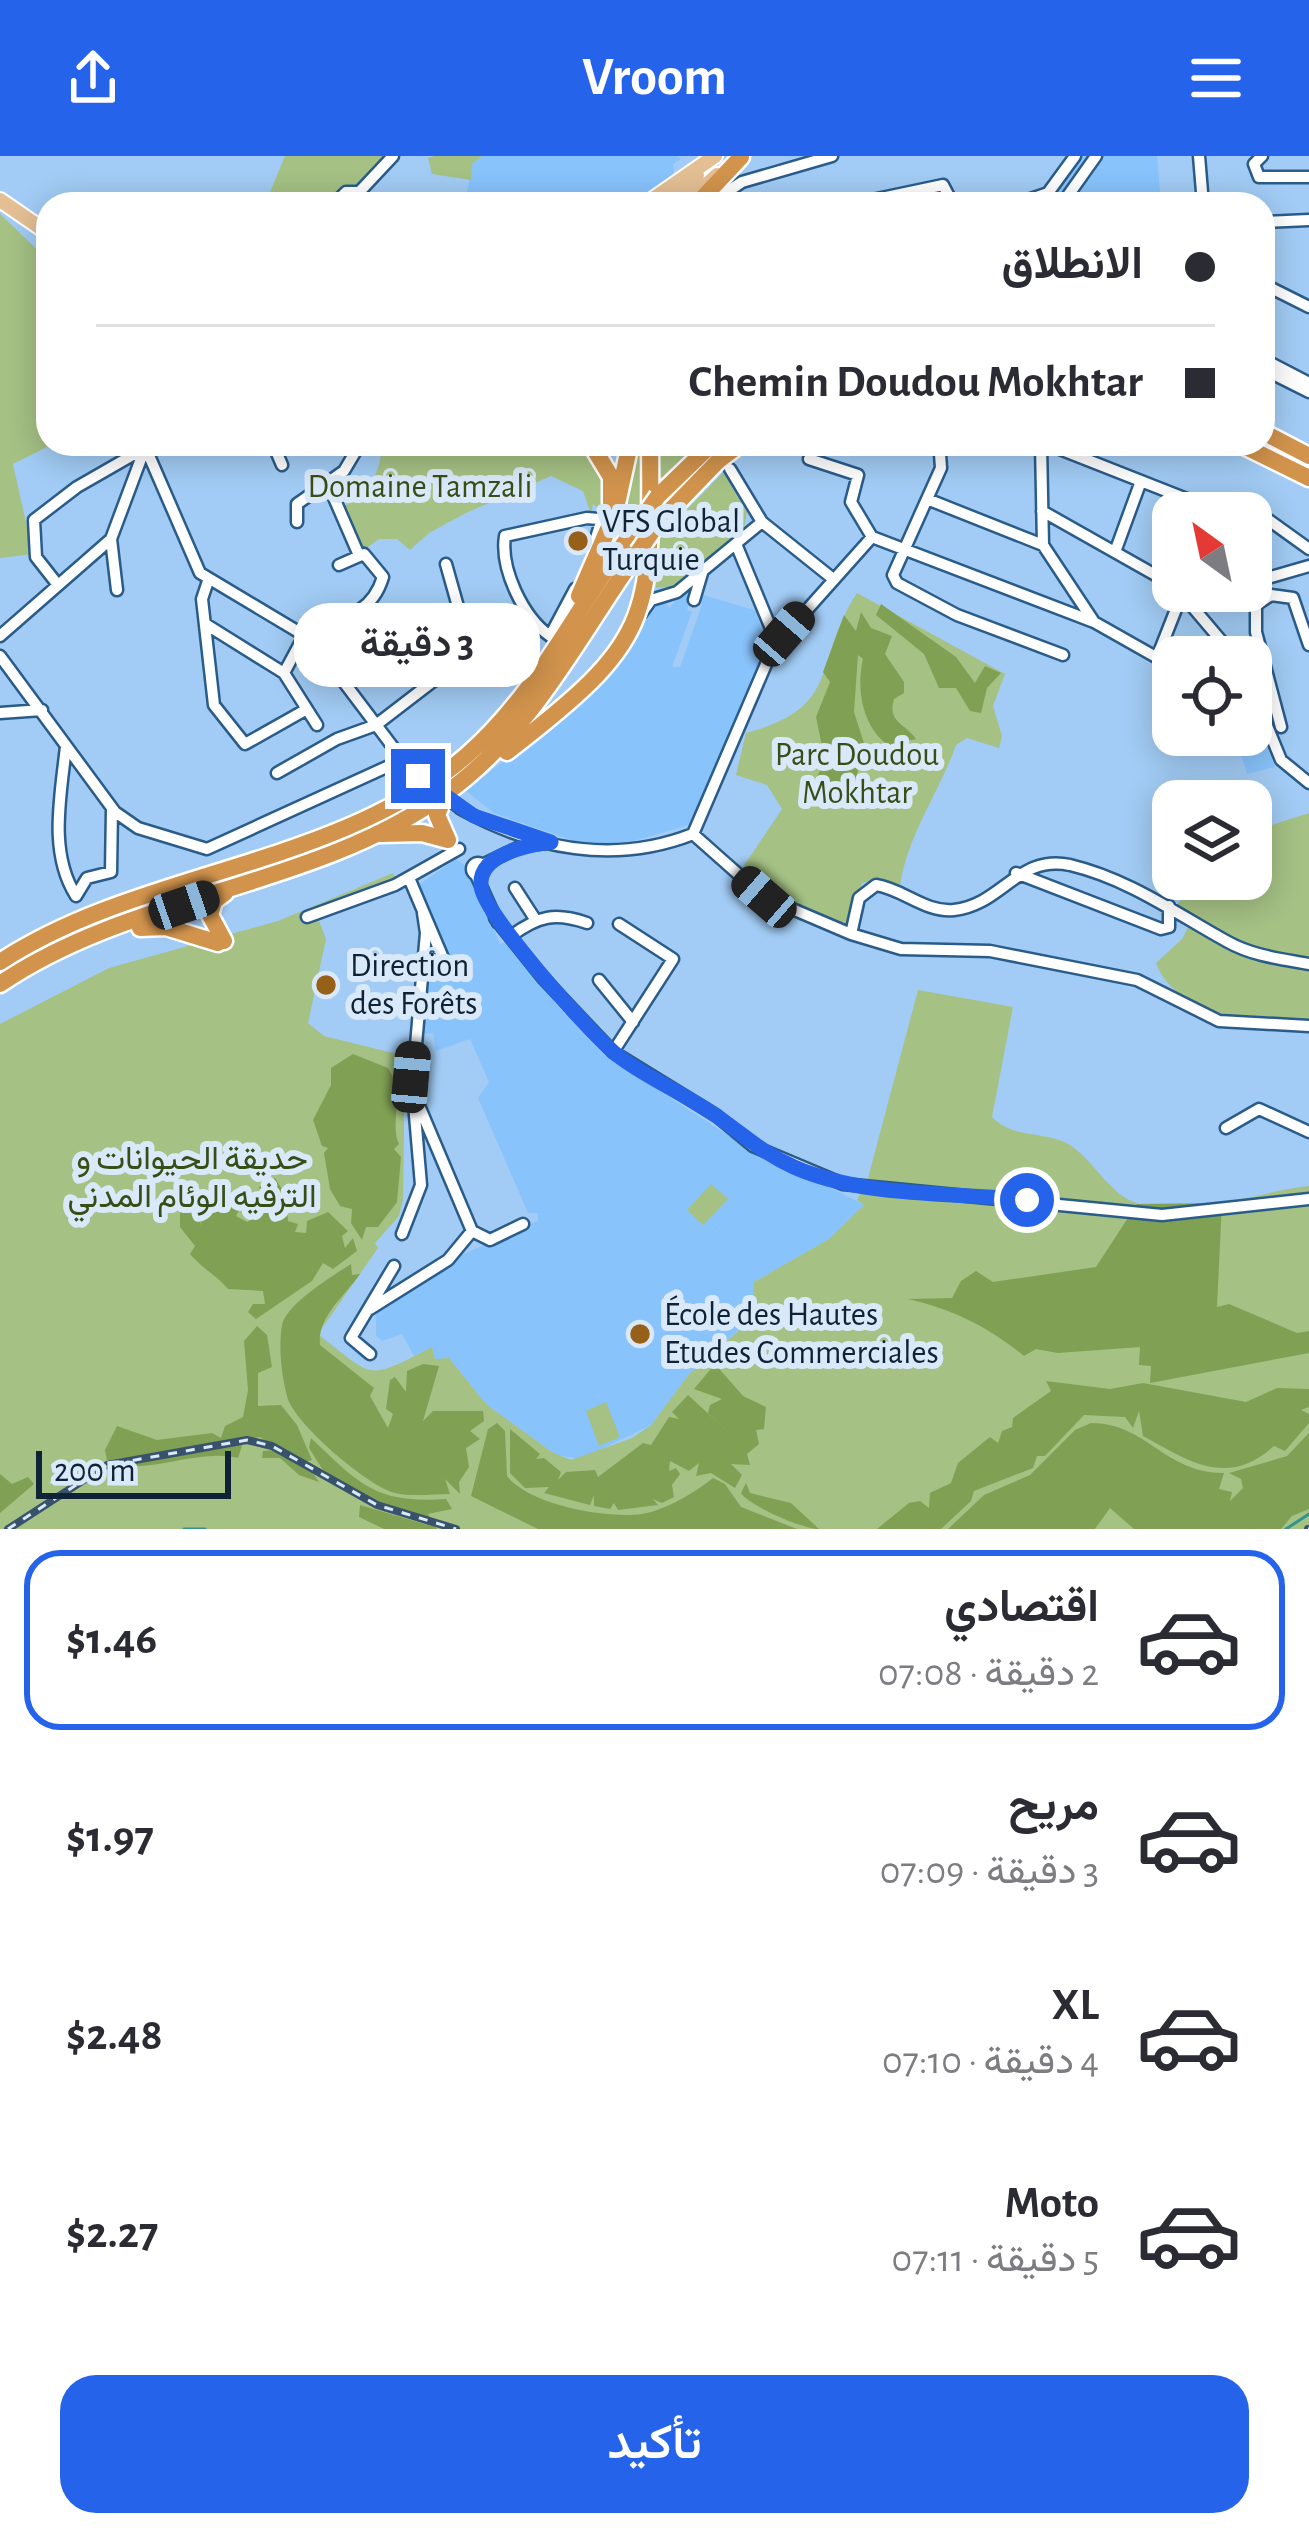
<!DOCTYPE html>
<html lang="ar">
<head>
<meta charset="utf-8">
<style>
	body { margin:0; font-family:"Alegreya Sans",Vazirmatn,sans-serif; background:#f7f7f7; color:#2b2b33; direction:rtl; height:100vh; display:flex; flex-direction:column; font-size:45px; white-space:nowrap }
	* { box-sizing:border-box; margin:0 }
	p { font-size:39px; color:#7c7c81 }
	.icon { flex:none; width:66px; height:66px; fill:none; stroke:currentColor; stroke-width:2; stroke-linecap:round; stroke-linejoin:round }
	.map { position:relative; height:1373px; overflow:hidden; direction:ltr }
	.sheet { display:flex; flex-direction:column; background:#fff; flex:1 }
	.sheet>* { flex:none }
	.hud { position:absolute; left:36px; top:36px; width:1239px; height:264px; border-radius:36px; box-shadow:0 6px 30px #0003; direction:rtl; display:grid; align-content:center; height:264px; padding:0 60px; background:#fff }
	.needle { width:78px; rotate:327deg }
	.buttons { position:absolute; left:1152px; top:336px; display:grid; gap:24px }
	.buttons a { display:grid; place-items:center; width:120px; height:120px; border-radius:24px; background:#fff; box-shadow:0 6px 30px #0003; font-size:60px }
	.scale { position:absolute; left:36px; bottom:30px; width:195px; box-sizing:border-box; padding-left:12px; border:6px solid #0e2336; border-top:0; font-size:33px; line-height:42px; white-space:nowrap; color:#0e2336; -webkit-text-stroke:9px #dae9f9; paint-order:stroke }
	.end { position:absolute; width:54px; height:54px; margin:-27px; border:15px solid #2563eb; background:#fff; box-shadow:0 0 0 6px #fff }
	.from { border-radius:50% }
	.bubble { position:absolute; height:84px; border-radius:36px; background:#fff; box-shadow:0 6px 30px #0003; font-size:39px; font-weight:600; line-height:84px; text-align:center; direction:rtl }
	.car { position:absolute; width:36px; height:72px; margin:-36px -18px; border-radius:15px; box-shadow:0 0 9px 3px #0007; background:linear-gradient(#222 24%,#8ab4d8 0 40%,#222 0 76%,#8ab4d8 0 86%,#222 0) }
	.hud b { display:flex; align-items:center; gap:42px; height:114px; font-size:45px }
	.hud b+b { border-top:3px solid #e1e1e2 }
	.hud i { width:30px; height:30px; background:#2b2b33 }
	ul { padding:21px 0 0; list-style:none }
	li { display:flex; align-items:center; gap:36px; height:180px; margin:0 24px 18px; padding:0 36px; border:6px solid transparent; border-radius:36px }
	li div { flex:1 }
	li b { display:block; font-size:45px }
	li em { font-style:normal; font-weight:600 }
	li.on { border-color:#2563eb }
	li>.icon { width:108px; height:108px; stroke-width:1.5 }
	.primary-button { display:flex; gap:24px; margin-top:auto; padding:24px 60px }
	.primary-button a { flex:1; height:138px; border-radius:36px; background:#2563eb; color:#fff; font-size:48px; font-weight:600; line-height:138px; text-align:center }
	header { display:flex; justify-content:space-between; align-items:center; height:156px; padding:0 60px; background:#2563eb; color:#fff; font-size:54px; font-weight:600 }
	.map>svg:first-child { display:block }
</style>
</head>
<body>
<header><svg class="icon" aria-label="menu" viewBox="0 0 24 24"><path d="M4 6h16M4 12h16M4 18h16"/></svg>Vroom<svg class="icon" aria-label="share" viewBox="0 0 24 24"><path d="M12 15V3M7 8l5-5 5 5M5 13v7h14v-7"/></svg></header>
<div class="map">
<svg width="1309" height="1373" viewBox="0 0 1309 1373">
	<rect width="100%" height="100%" fill="#a2ccf5"/>
	<path fill="#88c3fc" d="M 482,0 L 678,0 L 681,3 L 673,8 L 674,17 L 636,48 L 465,48 L 472,8 Z
		M 1070,0 L 1157,0 L 1161,48 L 1004,48 L 1041,37 Z
		M 683,435 L 692,438 L 687,454 L 692,456 L 672,511 L 680,511 L 702,449 L 700,438 L 757,455 L 761,476 L 771,478 L 734,577 L 692,668 L 620,689 L 588,690 L 494,657 L 466,635 L 541,575 L 629,491 L 650,449 L 661,444 L 670,452 Z
		M 1251,549 L 1275,611 L 1247,618 L 1235,579 L 1251,579 Z
		M 456,703 L 468,711 L 500,788 L 510,784 L 556,848 L 604,899 L 743,989 L 865,1049 L 829,1083 L 754,1126 L 751,1163 L 689,1218 L 651,1269 L 581,1303 L 556,1299 L 486,1248 L 449,1202 L 435,1203 L 432,1191 L 414,1200 L 402,1178 L 382,1185 L 376,1180 L 376,1154 L 457,1101 L 538,1065 L 538,1057 L 528,1057 L 478,942 L 489,926 L 470,883 L 436,895 L 433,877 L 422,878 L 430,808 L 446,803 L 414,732 Z"/>
	<path fill="#a5c184" d="M 285,0 L 394,0 L 362,32 L 336,39 L 329,48 L 265,48 Z
		M 435,0 L 482,0 L 472,8 L 471,24 L 432,18 L 428,2 Z
		M 0,58 L 48,104 L 48,288 L 53,288 L 13,308 L 33,398 L 0,402 Z
		M 383,288 L 580,288 C 603,303 607,330 604,355 L 593,348 L 591,358 L 583,335 L 551,320 L 466,357 L 429,377 L 410,394 L 397,383 L 379,383 L 364,394 L 339,352 C 371,340 378,320 383,288 Z
		M 635,288 L 647,288 L 647,338 L 640,355 L 586,438 Z
		M 657,288 L 702,288 L 659,331 Z
		M 737,302 L 724,318 L 747,356 L 744,372 L 676,430 L 656,432 L 658,384 Z
		M 857,437 L 1005,518 L 993,550 L 1002,580 L 999,592 L 967,582 L 956,589 C 940,635 905,683 900,732 L 875,724 L 862,727 L 848,772 L 802,753 L 741,714 L 782,653 L 767,629 L 736,619 L 746,577 C 844,551 811,507 857,437 Z
		M 1251,650 L 1259,673 L 1309,657 L 1309,871 C 1258,864 1177,863 1156,807 L 1182,783 L 1190,768 L 1177,748 L 1203,723 L 1251,723 Z
		M 393,717 L 400,730 L 319,765 L 326,783 L 308,867 L 324,880 L 405,900 L 403,1043 L 399,1060 L 375,1087 L 378,1092 L 318,1178 C 375,1223 366,1225 432,1191 L 435,1203 L 449,1202 L 486,1248 L 552,1296 L 571,1304 L 632,1282 L 651,1269 L 689,1218 L 751,1164 L 754,1126 L 829,1083 L 864,1049 L 857,1044 L 867,1026 L 918,834 L 1013,851 L 992,961 C 1014,982 1035,975 1062,985 C 1084,993 1103,1027 1124,1041 C 1170,1070 1258,1035 1309,1030 L 1309,1373 L 0,1373 L 0,868 L 109,812 L 278,765 Z
		M 711,1028 L 728,1043 L 703,1069 L 687,1054 Z
		M 606,1246 L 620,1281 L 599,1290 L 586,1255 Z"/>
	<path fill="#80a153" d="M 881,448 L 956,501 L 975,527 L 985,510 L 1001,517 L 987,532 L 981,557 L 970,555 L 956,532 L 939,532 L 924,498 L 876,459 Z
		M 861,456 L 871,472 L 892,480 L 885,498 L 904,526 L 904,537 L 894,543 C 887,567 906,568 916,583 L 888,589 C 862,571 856,532 863,503 L 858,499 L 854,556 L 868,600 L 860,607 L 854,629 L 838,627 L 820,636 L 813,628 L 825,605 L 816,561 L 830,526 L 823,516 L 844,459 L 856,475 Z
		M 353,898 L 388,912 C 406,940 389,967 399,988 L 394,993 L 401,1001 L 397,1046 L 378,1071 L 366,1071 L 362,1084 L 351,1067 L 352,1053 L 340,1050 L 330,1033 L 324,997 L 328,992 L 322,990 L 313,964 L 331,929 L 331,912 Z
		M 275,1022 L 283,1035 L 280,1052 L 287,1053 L 288,1065 L 298,1068 L 295,1076 L 306,1077 L 307,1065 L 328,1056 L 348,1075 L 342,1080 L 345,1092 L 353,1082 L 357,1095 L 333,1113 L 323,1107 L 312,1125 L 256,1163 L 248,1156 L 253,1148 L 265,1148 L 263,1135 L 228,1133 C 215,1118 204,1114 190,1098 L 195,1090 L 180,1071 L 180,1055 L 196,1043 L 204,1044 L 200,1070 L 209,1046 L 238,1043 L 242,1048 L 236,1060 L 247,1066 L 267,1054 L 259,1031 Z
		M 1222,1047 L 1217,1151 L 1229,1148 L 1297,1177 L 1309,1175 L 1309,1197 L 1150,1227 L 1151,1210 L 1139,1209 L 1140,1191 L 1058,1197 L 1036,1193 L 1024,1200 C 987,1170 954,1154 908,1143 L 952,1142 L 961,1125 L 976,1115 L 993,1126 L 1096,1111 L 1137,1048 Z
		M 351,1108 L 352,1119 L 360,1118 C 344,1141 317,1161 320,1189 L 374,1232 L 370,1240 L 388,1272 L 393,1258 L 386,1253 L 390,1224 L 395,1221 L 406,1236 L 407,1215 L 423,1208 L 439,1210 L 423,1265 L 433,1255 L 483,1255 L 484,1265 L 470,1275 L 480,1283 L 466,1292 L 469,1311 L 459,1326 L 460,1338 L 445,1323 L 450,1338 C 432,1338 412,1341 395,1337 C 369,1331 293,1267 287,1240 C 280,1211 279,1189 282,1169 C 286,1149 329,1122 351,1108 Z
		M 257,1170 L 267,1179 L 272,1211 L 258,1217 L 258,1250 L 281,1249 L 297,1269 L 312,1304 L 305,1306 L 319,1326 L 299,1319 L 280,1302 L 262,1302 L 263,1295 L 277,1294 L 260,1281 L 233,1286 L 242,1290 L 238,1302 C 197,1291 139,1323 107,1304 L 105,1294 L 117,1270 L 157,1284 L 212,1277 L 221,1282 L 225,1270 L 243,1261 L 248,1234 L 244,1185 Z
		M 715,1208 L 743,1240 L 766,1251 L 764,1273 L 756,1274 L 759,1288 L 747,1298 L 750,1309 L 731,1308 L 742,1319 L 735,1332 L 711,1317 L 696,1320 L 699,1307 L 689,1315 L 670,1305 L 669,1315 L 676,1312 L 680,1318 L 672,1329 L 674,1341 L 662,1347 L 653,1343 L 658,1349 L 618,1354 L 614,1347 L 610,1353 L 594,1350 L 594,1339 L 590,1349 L 544,1337 L 549,1331 L 525,1332 L 510,1317 L 510,1273 L 540,1298 L 536,1303 L 544,1302 L 561,1316 L 558,1324 L 566,1316 L 595,1314 L 598,1321 L 643,1287 L 651,1289 L 669,1261 L 679,1263 L 672,1256 L 688,1239 L 725,1273 L 708,1257 L 710,1249 L 722,1243 L 694,1233 Z
		M 1046,1225 L 1110,1233 L 1143,1227 L 1246,1246 L 1277,1232 L 1309,1233 L 1309,1251 L 1301,1254 L 1309,1258 L 1309,1267 L 1285,1295 L 1274,1290 C 1228,1333 1187,1304 1143,1280 L 1139,1255 L 1133,1272 L 1125,1261 L 1084,1259 L 1045,1300 L 1037,1300 L 1033,1312 L 974,1335 L 971,1345 L 941,1373 L 877,1373 L 909,1347 L 920,1345 L 929,1352 L 930,1337 L 951,1327 L 958,1307 L 990,1281 L 998,1287 L 1002,1275 L 1012,1271 L 1013,1262 L 1051,1235 Z
		M 497,1267 L 505,1275 L 507,1320 C 529,1349 607,1363 642,1358 C 668,1354 701,1332 713,1322 L 725,1328 L 741,1351 L 797,1373 L 538,1373 L 471,1340 L 488,1273 Z
		M 1091,1267 C 1147,1267 1164,1317 1224,1317 L 1219,1333 L 1232,1336 L 1230,1345 L 1243,1332 L 1241,1323 L 1229,1317 L 1287,1300 L 1309,1277 L 1309,1353 L 1292,1360 L 1281,1373 L 1134,1373 L 1110,1352 L 1095,1373 L 948,1373 L 984,1339 L 1030,1319 L 1075,1274 Z
		M 311,1282 C 359,1328 376,1348 446,1343 L 452,1353 L 428,1358 L 437,1373 L 384,1373 L 359,1361 L 360,1349 L 431,1370 L 363,1346 L 362,1340 L 326,1319 L 309,1292 Z
		M 0,1318 L 12,1328 L 28,1321 L 34,1328 L 0,1357 Z
		M 746,1327 L 750,1337 L 791,1347 L 819,1373 C 802,1373 748,1349 741,1337 Z"/>
	<g fill="none" stroke-linecap="round" stroke-linejoin="round">
		<path stroke="#33948d" stroke-width="3" d="M 184,1373 L 205,1373
			M 1286,1373 L 1309,1358"/>
		<defs>
			<path id="minor" d="M 1199,0 L 1203,48
				M 1262,0 L 1254,8 L 1259,21 L 1309,21
				M 334,48 L 346,36 L 358,36
				M 348,48 L 393,0
				M 709,48 L 742,26 L 832,0
				M 853,48 L 943,29 L 953,48
				M 1016,48 L 1048,37 L 1075,0
				M 1062,48 L 1096,0
				M 1263,66 L 1309,64
				M 1263,93 L 1266,66
				M 1263,128 L 1309,151
				M 1263,203 L 1309,227
				M 1263,213 L 1309,236
				M 144,288 L 200,417 L 312,484 L 405,607
				M 273,288 L 282,309
				M 1047,288 L 1212,353
				M 809,303 L 858,319 L 851,346 L 872,381
				M 730,313 L 762,366 L 832,422
				M 328,328 L 358,397
				M 927,343 L 941,312 L 940,298
				M 1252,352 L 1309,393
				M 1042,355 L 1173,429
				M 297,366 L 297,348 L 344,315 L 360,288
				M 111,383 L 117,434
				M 594,388 L 602,363
				M 736,388 L 777,487
				M 1043,389 L 927,343 L 893,419 L 897,427 L 957,459 L 1063,499
				M 1115,396 L 1141,325
				M 1271,421 L 1309,410
				M 208,425 L 202,443 L 214,549 L 245,588 L 307,553
				M 58,429 L 36,401 L 34,364 L 77,331 L 145,292
				M 575,433 L 550,480 C 523,461 500,413 505,380 L 587,362 L 609,364
				M 1179,435 L 1235,501
				M 694,444 L 702,417
				M 641,458 L 651,444 L 677,436 L 762,366
				M 390,460 L 432,526
				M 1094,466 L 1170,509 L 1166,523
				M 207,469 L 284,517 L 317,569
				M 300,475 C 336,461 370,464 383,421 L 364,398 L 339,409
				M 0,480 L 111,383 L 145,292
				M 1158,499 L 1182,438
				M 0,500 L 115,656 L 138,672 L 207,693 L 402,604
				M 284,517 L 305,478
				M 1251,531 L 1281,604 L 1309,627
				M 0,557 L 42,554
				M 1281,571 L 1256,476 L 1256,449 L 1271,439 L 1293,442 L 1309,489
				M 66,590 C 61,639 48,696 76,740 L 87,722 L 111,716 L 112,652
				M 277,617 L 337,583 L 376,569 L 432,526 L 473,504 L 446,408
				M 461,653 C 534,693 614,709 693,678 L 773,492 L 872,381 L 1094,466 L 1043,389 L 1041,288
				M 693,678 L 764,741 L 851,778 L 859,742 L 876,729 C 903,733 926,757 954,754 C 1002,749 1018,698 1070,709 C 1129,723 1177,758 1228,786 C 1253,800 1282,803 1309,808
				M472 713a6 6 0 1 1 12 0a6 6 0 1 1-12 0Z
				M 482,709 L 524,689 L 548,687
				M 1016,717 L 1161,773 L 1169,771 L 1169,750
				M 476,719 L 498,767
				M 409,722 L 443,802
				M 515,732 L 535,763
				M 307,761 L 395,729 L 459,693
				M 495,762 L 543,822 L 613,896 L 717,960 L 753,990 L 843,1028 L 1162,1059 L 1309,1043
				M 851,778 L 901,793 L 990,795 L 1137,824 L 1219,865 L 1309,870
				M 511,780 C 538,760 555,756 587,767
				M 599,824 L 633,866
				M 613,896 L 673,803 L 619,768
				M 1226,972 L 1259,953 L 1309,976
				M 472,1075 L 490,1084 L 523,1068
				M 402,1078 L 421,1029 L 414,948
				M 370,1153 L 448,1104 L 472,1075 L 412,933 L 426,777 L 423,757
				M 370,1198 L 351,1182 L 394,1110"/>
			<path id="major" d="M 0,44 L 48,77
				M 646,48 L 715,0
				M 669,48 L 697,19
				M 686,48 L 717,19"/>
			<path id="highway" d="M 697,48 L 741,1
				M 1263,276 L 1309,300
				M 591,288 L 611,321 L 611,347
				M 1240,288 L 1309,322
				M 658,340 L 712,288
				M 658,367 L 719,304
				M 579,440 L 615,357 L 630,288
				M 507,596 C 651,485 652,465 650,288
				M 446,637 L 437,659 L 448,684
				M 381,678 L 422,677 L 448,684
				M 140,772 L 166,771 L 218,787
				M 224,785 L 210,759 L 214,745 L 225,737
				M 0,806 C 142,713 334,713 466,600 C 542,534 579,444 640,366
				M 0,828 C 133,737 313,733 445,638 C 533,575 577,482 638,396"/>
		</defs>
		<use href="#minor" stroke="#2a5c8a" stroke-width="15"/>
		<use href="#major" stroke="#fff" stroke-width="18"/>
		<use href="#highway" stroke="#fff" stroke-width="21"/>
		<use href="#minor" stroke="#fff" stroke-width="10"/>
		<use href="#major" stroke="#e4bf94" stroke-width="14"/>
		<use href="#highway" stroke="#d2944d" stroke-width="16"/>
		<defs>
			<path id="rail" d="M 8,1373 L 107,1309 L 247,1284 L 272,1290 L 377,1349 L 456,1373
				M 1308,1373 L 1309,1373"/>
		</defs>
		<use href="#rail" stroke="#38526c" stroke-width="8"/>
		<use href="#rail" stroke="#dae9f9" stroke-width="3" stroke-dasharray="9" stroke-linecap="butt"/>
		<defs>
			<path id="minor-bridge" d="M 407,609 L 461,653"/>
			<path id="highway-bridge" d="M 719,304 L 735,292
				M 640,366 L 658,340
				M 638,396 L 658,367"/>
		</defs>
		<use href="#minor-bridge" stroke="#2a5c8a" stroke-width="15" stroke-linecap="butt"/>
		<use href="#highway-bridge" stroke="#fff" stroke-width="21" stroke-linecap="butt"/>
		<use href="#minor-bridge" stroke="#fff" stroke-width="10"/>
		<use href="#highway-bridge" stroke="#d2944d" stroke-width="16"/>
	</g>
	<g fill="none" stroke-linecap="round" stroke-linejoin="round">
		<path stroke="#2563eb" stroke-width="15" d="M 418,620 L 474,660 L 551,686 C 529,689 478,698 481,730 C 483,758 592,879 617,899 C 648,923 686,938 718,961 C 744,979 764,998 794,1011 C 864,1042 951,1036 1027,1044"/>
	</g>
	<g fill="#966018" stroke="#dae9f9" stroke-width="4.5">
		<circle cx="578" cy="385" r="12"/>
		<circle cx="326" cy="829" r="12"/>
		<circle cx="640" cy="1178" r="12"/>
	</g>
	<g text-anchor="middle" dominant-baseline="central" stroke-width="12" stroke-linejoin="round" paint-order="stroke">
		<g font-size="33" fill="#384e16" stroke="#dae9f9">
			<text x="420" y="331">Domaine Tamzali</text>
			<text x="857" y="599">Parc Doudou<tspan x="857" dy="38">Mokhtar</tspan></text>
			<text x="192" y="1003">حديقة الحيوانات و<tspan x="192" dy="38">الترفيه الوئام المدني</tspan></text>
		</g>
		<g font-size="33" fill="#0e2336" stroke="#dae9f9" text-anchor="start">
			<text x="602" y="366">VFS Global<tspan x="602" dy="38">Turquie</tspan></text>
			<text x="350" y="810">Direction<tspan x="350" dy="38">des Forêts</tspan></text>
			<text x="664" y="1159">École des Hautes<tspan x="664" dy="38">Etudes Commerciales</tspan></text>
		</g>
	</g>
</svg>
<div class="buttons">
<a><svg class="needle" viewBox="-14 -14 28 28"><path d="M0-13l5 13h-10z" fill="#e53935"/><path d="M0 13l5-13h-10z" fill="#7c7c81"/></svg></a>
<a><svg class="icon" aria-label="locate" viewBox="0 0 24 24"><circle cx="12" cy="12" r="6"/><path d="M12 2v4M12 18v4M2 12h4M18 12h4"/></svg></a>
<a><svg class="icon" aria-label="layers" viewBox="0 0 24 24"><path d="M12 4l9 5-9 5-9-5zM3 14l9 5 9-5"/></svg></a>
</div>
<div class="scale">200 m</div>
<i class="end from" style="left:1027px;top:1044px"></i>
<i class="end" style="left:418px;top:620px"></i>
<div class="bubble" style="left:294px;top:447px;width:246px">3 دقيقة</div>
<i class="car" style="left:784px;top:478px;rotate:41deg"></i>
<i class="car" style="left:764px;top:741px;rotate:311deg"></i>
<i class="car" style="left:184px;top:749px;rotate:71deg"></i>
<i class="car" style="left:411px;top:921px;rotate:5deg"></i>
<div class="hud">
<b><i class="from"></i>الانطلاق</b>
<b><i></i>Chemin Doudou Mokhtar</b>
</div>
</div>
<section class="sheet">
<ul>
<li class="on"><svg class="icon" aria-label="car" viewBox="0 0 24 24"><path d="M5 17H2v-5l4-1 3-4h7l3 4 3 1v5h-3M9 17h6M6 11h13"/><circle cx="7" cy="17" r="2"/><circle cx="17" cy="17" r="2"/></svg><div><b>اقتصادي</b><p>2 دقيقة · 07:08</p></div><em>$1.46</em></li>
<li><svg class="icon" aria-label="car" viewBox="0 0 24 24"><path d="M5 17H2v-5l4-1 3-4h7l3 4 3 1v5h-3M9 17h6M6 11h13"/><circle cx="7" cy="17" r="2"/><circle cx="17" cy="17" r="2"/></svg><div><b>مريح</b><p>3 دقيقة · 07:09</p></div><em>$1.97</em></li>
<li><svg class="icon" aria-label="car" viewBox="0 0 24 24"><path d="M5 17H2v-5l4-1 3-4h7l3 4 3 1v5h-3M9 17h6M6 11h13"/><circle cx="7" cy="17" r="2"/><circle cx="17" cy="17" r="2"/></svg><div><b>XL</b><p>4 دقيقة · 07:10</p></div><em>$2.48</em></li>
<li><svg class="icon" aria-label="car" viewBox="0 0 24 24"><path d="M5 17H2v-5l4-1 3-4h7l3 4 3 1v5h-3M9 17h6M6 11h13"/><circle cx="7" cy="17" r="2"/><circle cx="17" cy="17" r="2"/></svg><div><b>Moto</b><p>5 دقيقة · 07:11</p></div><em>$2.27</em></li>
</ul>
<div class="primary-button"><a>تأكيد</a></div>
</section>
</body>
</html>
